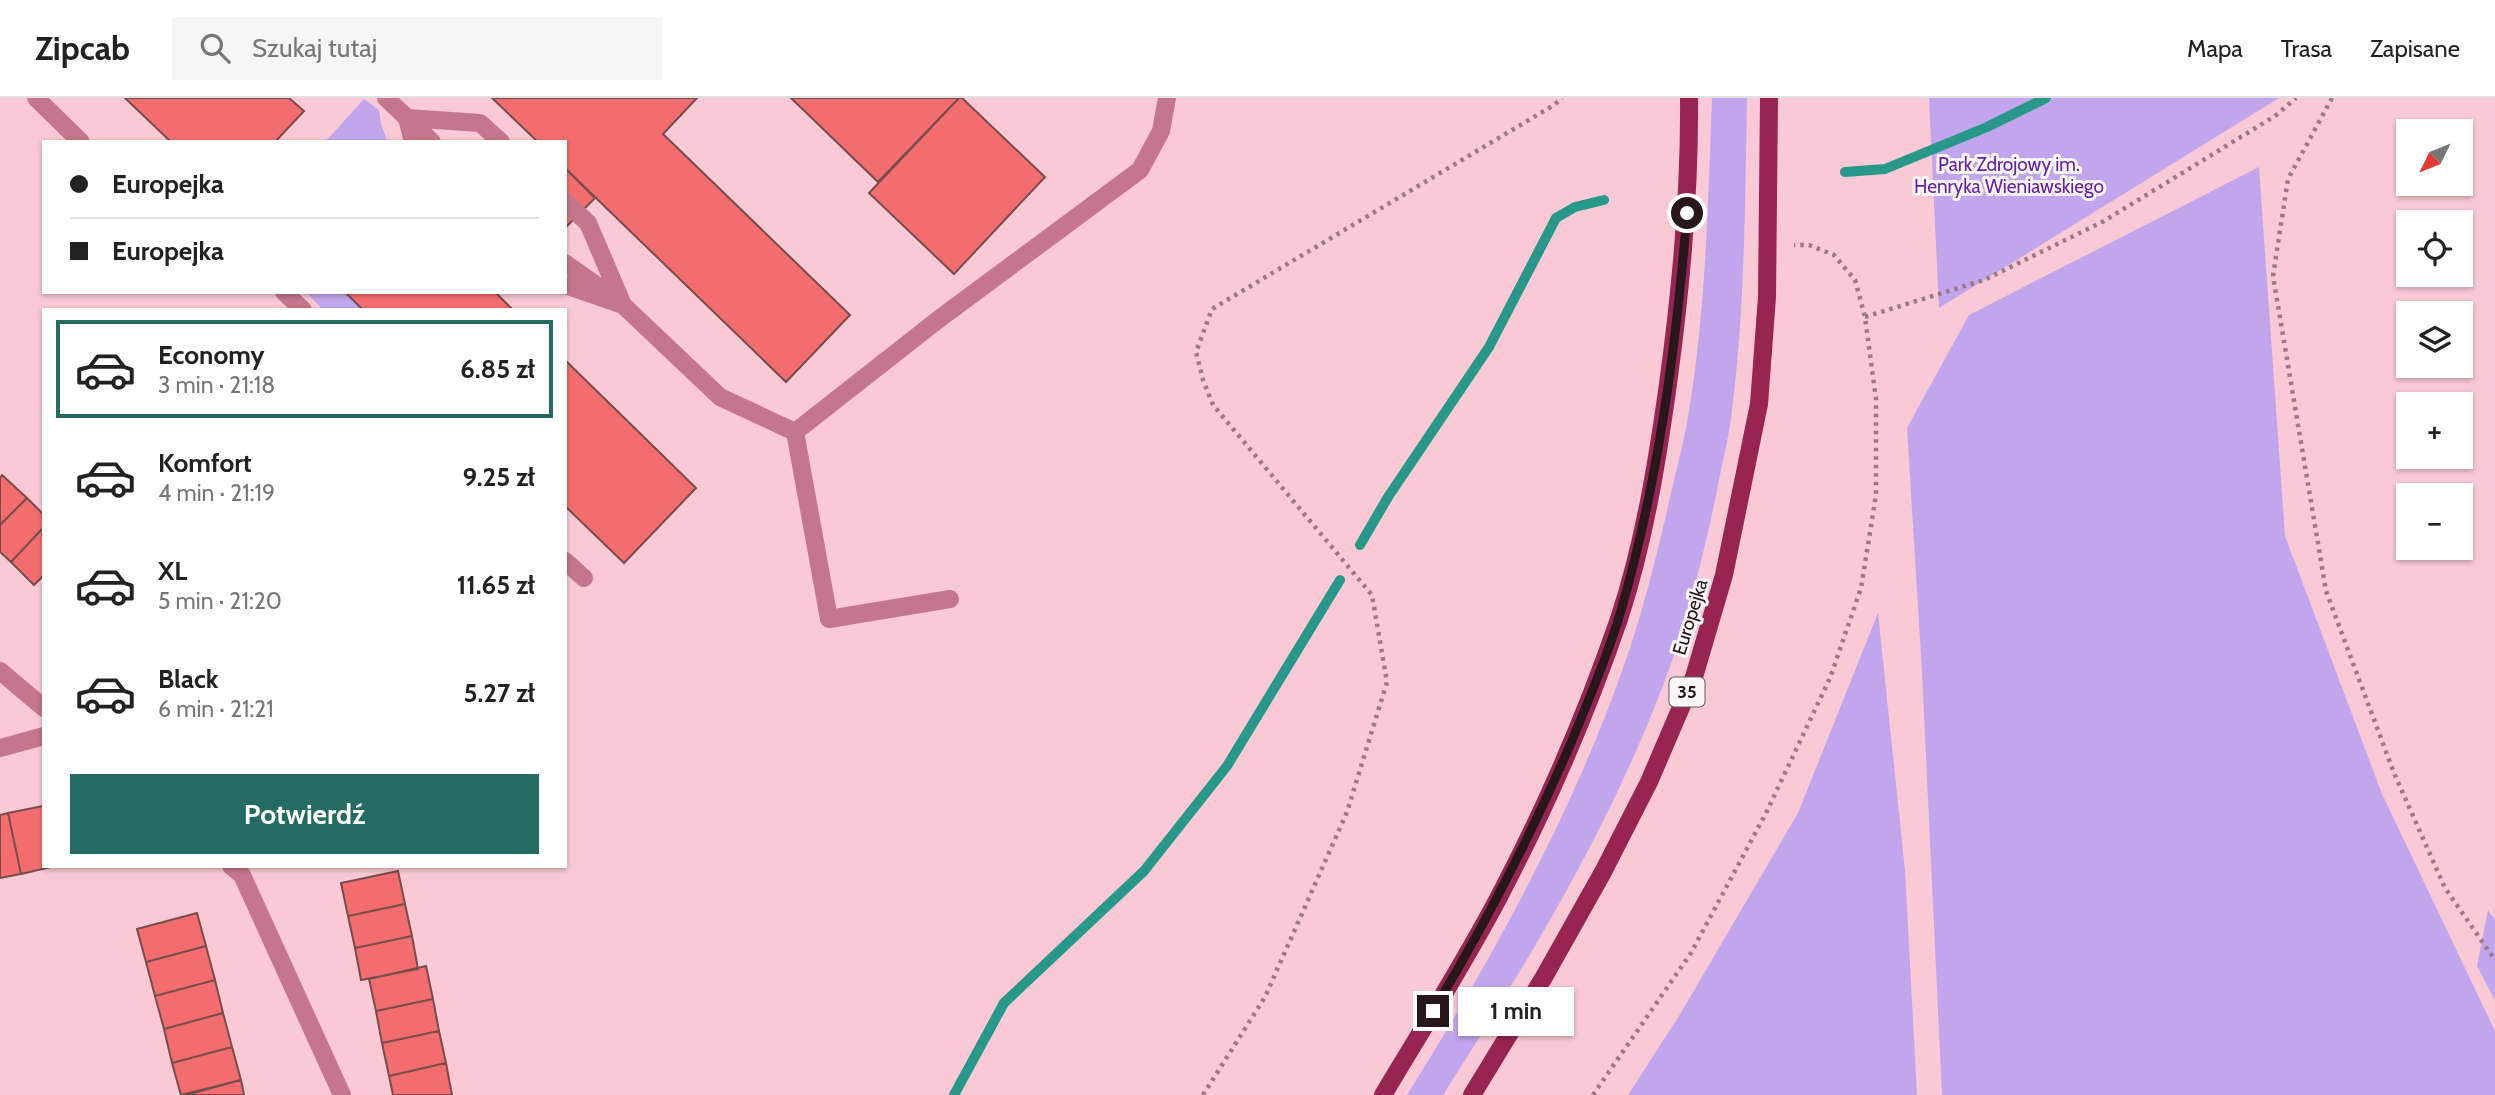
<!DOCTYPE html>
<html lang="pl">
<head>
<meta charset="utf-8">
<style>
	body { margin:0; font-family:Cabin,sans-serif; background:#f6f6f6; color:#222; height:100vh; display:flex; flex-direction:column; font-size:26px; white-space:nowrap }
	* { box-sizing:border-box; margin:0 }
	p { font-size:23px; color:#767676 }
	.icon { flex:none; width:38px; height:38px; fill:none; stroke:currentColor; stroke-width:2; stroke-linecap:round; stroke-linejoin:round }
	.map { position:relative; flex:1; overflow:hidden }
	.panel { position:absolute; left:42px; top:210px; width:525px; height:560px; display:flex; flex-direction:column; background:#fff; border-radius:0px; box-shadow:0 2px 5px #0004 }
	.panel>* { flex:none }
	.top-card { position:absolute; left:42px; top:42px; width:525px; height:154px; border-radius:0px; box-shadow:0 2px 5px #0004; display:grid; align-content:center; height:154px; padding:0 28px; background:#fff }
	.needle { width:46px; rotate:227deg }
	.buttons { position:absolute; left:2396px; top:21px; display:grid; gap:14px }
	.buttons a { display:grid; place-items:center; width:77px; height:77px; border-radius:0px; background:#fff; box-shadow:0 2px 5px #0004; font-size:35px }
	.end { position:absolute; width:32px; height:32px; margin:-16px; border:9px solid #27161a; background:#fff; box-shadow:0 0 0 4px #fff }
	.from { border-radius:50% }
	.bubble { position:absolute; height:49px; border-radius:0px; background:#fff; box-shadow:0 2px 5px #0004; font-size:23px; font-weight:800; line-height:49px; text-align:center }
	.top-card b { display:flex; align-items:center; gap:24px; height:66px; font-size:26px }
	.top-card b+b { border-top:2px solid #e0e0e0 }
	.top-card i { width:18px; height:18px; background:#222 }
	ul { padding:12px 0 0; list-style:none }
	li { display:flex; align-items:center; gap:21px; height:98px; margin:0 14px 10px; padding:0 14px; border:4px solid transparent; border-radius:0px }
	li div { flex:1 }
	li b { display:block; font-size:26px }
	li em { font-style:normal; font-weight:800 }
	li.on { border-color:#246b61 }
	li>.icon { width:63px; height:63px; stroke-width:1.5 }
	.cta { display:flex; gap:14px; margin-top:auto; padding:14px 28px }
	.cta a { flex:1; height:80px; border-radius:0px; background:#246b61; color:#fff; font-size:28px; font-weight:800; line-height:80px; text-align:center }
	header { display:flex; align-items:center; gap:42px; box-sizing:border-box; height:98px; padding:0 35px; background:#fff; border-bottom:2px solid #e0e0e0 }
	header strong { font-size:33px }
	nav { display:flex; gap:38px; margin-inline-start:auto; font-size:24px }
	.search { width:490px; height:63px; background:#f6f6f6; display:flex; align-items:center; gap:18px; box-sizing:border-box; padding:0 24px; border-radius:0px; color:#767676; font-size:26px }
	.map>svg:first-child { display:block }
</style>
</head>
<body>
<header>
<strong>Zipcab</strong>
<div class="search"><svg class="icon" aria-label="search" viewBox="0 0 24 24"><circle cx="10" cy="10" r="6"/><path d="M15 15l6 6"/></svg>Szukaj tutaj</div>
<nav><a>Mapa</a><a>Trasa</a><a>Zapisane</a></nav>
</header>
<div class="map">
<svg width="2495" height="997" viewBox="0 0 2495 997">
	<rect width="100%" height="100%" fill="#f9c9d5"/>
	<path fill="#c2a6ed" d="M 1712,0 L 1747,0 C 1745,107 1745,214 1731,320 C 1728,344 1721,369 1717,393 C 1705,450 1691,508 1672,563 C 1617,718 1531,859 1443,997 L 1407,997 C 1495,856 1577,708 1630,550 C 1647,498 1660,444 1672,391 C 1678,365 1685,339 1689,313 C 1706,209 1708,105 1712,0 Z
		M 1929,0 L 2279,0 L 1939,210 Z
		M 364,1 L 379,12 L 381,26 L 388,44 L 325,44 Z
		M 2259,69 L 2285,438 L 2382,696 L 2495,933 L 2495,997 L 1942,997 L 1922,574 L 1907,330 L 1969,217 Z
		M 306,194 L 345,194 L 363,212 L 323,212 Z
		M 1878,515 L 1905,772 L 1917,997 L 1628,997 L 1679,918 L 1798,715 Z
		M 2488,812 L 2495,822 L 2495,902 L 2477,868 Z"/>
	<g fill="none" stroke-linecap="round" stroke-linejoin="round">
		<path stroke="#279889" stroke-width="10" d="M 1845,74 L 1885,71 L 1987,29 L 2046,0
			M 1360,447 L 1388,399 L 1489,249 L 1556,120 L 1575,109 L 1604,102
			M 954,997 L 1004,905 L 1144,773 L 1227,668 L 1340,482"/>
	</g>
	<path fill="#f46d6e" stroke="#764d4c" stroke-width="2" d="M 125,0 L 289,0 L 304,13 L 275,44 L 171,44 Z
		M 492,0 L 697,0 L 663,36 L 850,217 L 786,284 L 565,70 L 565,44 L 538,44 Z
		M 791,0 L 959,0 L 878,84 Z
		M 959,0 L 962,0 L 1045,79 L 954,176 L 869,95 Z
		M 565,70 L 595,100 L 565,130 Z
		M 345,194 L 495,194 L 513,212 L 363,212 Z
		M 565,262 L 696,390 L 624,465 L 565,408 Z
		M 2,377 L 27,400 L 0,427 L 0,380 Z
		M 27,400 L 44,417 L 44,429 L 11,464 L 0,454 L 0,427 Z
		M 44,429 L 44,477 L 34,487 L 11,464 Z
		M 43,708 L 44,768 L 55,768 L 21,776 L 8,715 Z
		M 8,715 L 21,776 L 0,780 L 0,717 Z
		M 398,773 L 405,806 L 348,818 L 341,785 Z
		M 405,806 L 412,838 L 355,850 L 348,818 Z
		M 197,815 L 206,848 L 146,864 L 137,831 Z
		M 412,838 L 418,871 L 361,882 L 355,850 Z
		M 206,848 L 215,882 L 155,898 L 146,864 Z
		M 426,868 L 433,901 L 376,913 L 369,881 Z
		M 215,882 L 223,915 L 164,931 L 155,898 Z
		M 433,901 L 439,933 L 382,945 L 376,913 Z
		M 223,915 L 232,949 L 172,965 L 164,931 Z
		M 439,933 L 446,965 L 389,978 L 382,945 Z
		M 232,949 L 241,982 L 181,997 L 172,965 Z
		M 446,965 L 452,997 L 393,997 L 389,978 Z
		M 241,982 L 244,997 L 186,997 Z"/>
	<g fill="none" stroke-linecap="round" stroke-linejoin="round">
		<path stroke="#9d7a83" stroke-width="4.5" stroke-dasharray="3.5 5" stroke-linecap="butt" d="M 2332,0 L 2288,81 L 2273,178 L 2326,493 L 2394,675 L 2445,790 L 2495,862
			M 1865,219 L 1984,182 L 2104,123 L 2275,18 L 2296,0
			M 1203,997 L 1265,899 L 1347,714 L 1387,584 L 1372,497 L 1213,307 L 1203,282 L 1196,254 L 1212,211 L 1554,7 L 1562,0
			M 1593,997 L 1691,855 L 1766,715 L 1830,580 L 1861,490 L 1876,397 L 1876,301 L 1865,219 L 1855,182 L 1834,157 L 1809,147 L 1794,147"/>
		<path stroke="#c5768c" stroke-width="18" d="M 36,0 L 81,44
			M 386,0 L 407,20 L 413,44
			M 407,20 L 480,25 L 501,44
			M 407,20 L 432,44
			M 565,104 L 588,125 L 623,207
			M 565,165 L 606,194
			M 565,187 L 623,207 L 720,299 L 795,334 L 829,521 L 950,501
			M 284,194 L 303,212
			M 795,334 L 939,221 L 1140,72 L 1161,33 L 1167,0
			M 565,463 L 584,480"/>
		<path stroke="#c5768c" stroke-width="18" d="M 0,573 L 44,610
			M 0,650 L 44,638
			M 231,768 L 242,777 L 342,997"/>
		<path stroke="#972451" stroke-width="18" d="M 1383,997 C 1423,930 1465,864 1501,795 C 1547,707 1587,614 1619,521 C 1644,445 1657,365 1668,286 C 1681,191 1690,97 1689,0
			M 1472,997 L 1544,879 L 1603,774 L 1649,684 L 1694,579 L 1724,477 L 1759,306 L 1767,199 L 1769,0"/>
	</g>
	<g fill="none" stroke-linecap="round" stroke-linejoin="round">
		<path stroke="#27161a" stroke-width="9" d="M 1433,913 C 1485,827 1531,737 1571,645 C 1588,603 1607,560 1620,516 C 1658,386 1676,250 1687,115"/>
	</g>
	<g text-anchor="middle" dominant-baseline="central" stroke-width="6" stroke-linejoin="round" paint-order="stroke">
		<rect fill="#fcf7f8" stroke="#675a5d" stroke-width="2" x="1669.5" y="579.5" width="35" height="29" rx="5"/>
		<g font-size="18" font-weight="bold" fill="#27161a">
			<text x="1687" y="594">35</text>
		</g>
		<g font-size="19" fill="#6620a7" stroke="#fcf7f8">
			<text x="2009" y="66">Park Zdrojowy im.<tspan x="2009" dy="22">Henryka Wieniawskiego</tspan></text>
		</g>
		<g font-size="19" fill="#27161a" stroke="#fcf7f8">
			<text transform="translate(1690 519) rotate(-73)">Europejka</text>
		</g>
	</g>
</svg>
<div class="buttons">
<a><svg class="needle" viewBox="-14 -14 28 28"><path d="M0-13l5 13h-10z" fill="#e53935"/><path d="M0 13l5-13h-10z" fill="#767676"/></svg></a>
<a><svg class="icon" aria-label="locate" viewBox="0 0 24 24"><circle cx="12" cy="12" r="6"/><path d="M12 2v4M12 18v4M2 12h4M18 12h4"/></svg></a>
<a><svg class="icon" aria-label="layers" viewBox="0 0 24 24"><path d="M12 4l9 5-9 5-9-5zM3 14l9 5 9-5"/></svg></a>
<a>+</a>
<a>−</a>
</div>
<i class="end from" style="left:1687px;top:115px"></i>
<i class="end" style="left:1433px;top:913px"></i>
<div class="bubble" style="left:1458px;top:889px;width:116px">1 min</div>
<div class="top-card">
<b><i class="from"></i>Europejka</b>
<b><i></i>Europejka</b>
</div>
<section class="panel">
<ul>
<li class="on"><svg class="icon" aria-label="car" viewBox="0 0 24 24"><path d="M5 17H2v-5l4-1 3-4h7l3 4 3 1v5h-3M9 17h6M6 11h13"/><circle cx="7" cy="17" r="2"/><circle cx="17" cy="17" r="2"/></svg><div><b>Economy</b><p>3 min · 21:18</p></div><em>6.85 zł</em></li>
<li><svg class="icon" aria-label="car" viewBox="0 0 24 24"><path d="M5 17H2v-5l4-1 3-4h7l3 4 3 1v5h-3M9 17h6M6 11h13"/><circle cx="7" cy="17" r="2"/><circle cx="17" cy="17" r="2"/></svg><div><b>Komfort</b><p>4 min · 21:19</p></div><em>9.25 zł</em></li>
<li><svg class="icon" aria-label="car" viewBox="0 0 24 24"><path d="M5 17H2v-5l4-1 3-4h7l3 4 3 1v5h-3M9 17h6M6 11h13"/><circle cx="7" cy="17" r="2"/><circle cx="17" cy="17" r="2"/></svg><div><b>XL</b><p>5 min · 21:20</p></div><em>11.65 zł</em></li>
<li><svg class="icon" aria-label="car" viewBox="0 0 24 24"><path d="M5 17H2v-5l4-1 3-4h7l3 4 3 1v5h-3M9 17h6M6 11h13"/><circle cx="7" cy="17" r="2"/><circle cx="17" cy="17" r="2"/></svg><div><b>Black</b><p>6 min · 21:21</p></div><em>5.27 zł</em></li>
</ul>
<div class="cta"><a>Potwierdź</a></div>
</section>
</div>
</body>
</html>
